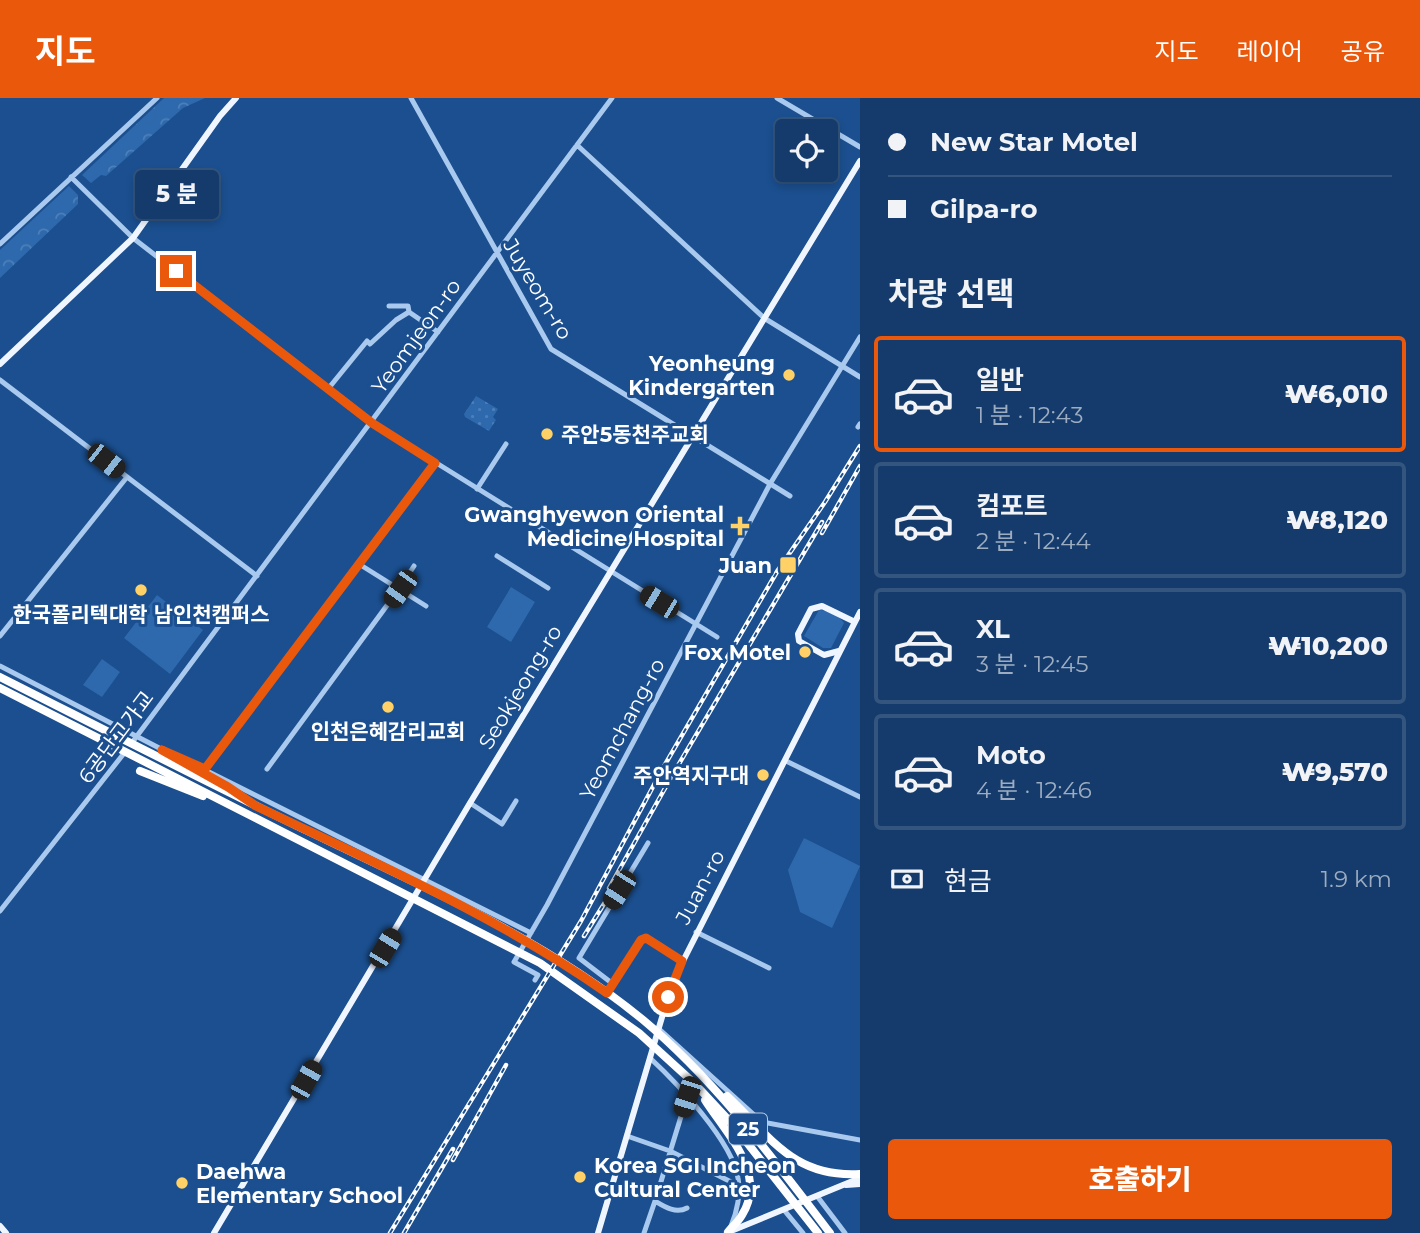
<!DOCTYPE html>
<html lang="ko">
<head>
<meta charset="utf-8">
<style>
	body { margin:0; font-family:Montserrat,"Noto Sans KR",sans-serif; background:#214673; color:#f1f3f6; height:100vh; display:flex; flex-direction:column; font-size:26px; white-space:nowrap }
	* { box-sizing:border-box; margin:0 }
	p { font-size:23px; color:#9dadc1 }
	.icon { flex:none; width:38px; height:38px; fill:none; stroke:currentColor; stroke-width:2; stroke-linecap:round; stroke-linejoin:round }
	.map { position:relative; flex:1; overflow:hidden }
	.drawer { display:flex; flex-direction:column; background:#143b6b; width:560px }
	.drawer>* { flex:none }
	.banner { display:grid; align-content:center; height:154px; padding:0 28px; background:#143b6b }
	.fabs { position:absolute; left:775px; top:21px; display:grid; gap:14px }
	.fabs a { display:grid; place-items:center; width:63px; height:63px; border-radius:7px; background:#143b6b; box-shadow:0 4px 10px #0003,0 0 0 2px #33557e; font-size:35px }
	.end { position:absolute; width:32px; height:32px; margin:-16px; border:9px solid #ea580c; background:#fff; box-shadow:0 0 0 4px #fff }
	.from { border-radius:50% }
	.bubble { position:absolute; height:49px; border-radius:7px; background:#143b6b; box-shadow:0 4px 10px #0003,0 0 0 2px #33557e; font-size:23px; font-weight:800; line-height:49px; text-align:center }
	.car { position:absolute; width:21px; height:42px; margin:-21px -10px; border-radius:9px; box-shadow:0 0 5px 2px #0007; background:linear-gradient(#222 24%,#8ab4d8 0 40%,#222 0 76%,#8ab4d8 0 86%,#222 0) }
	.banner b { display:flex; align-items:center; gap:24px; height:66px; font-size:26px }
	.banner b+b { border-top:2px solid #33557e }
	.banner i { width:18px; height:18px; background:#f1f3f6 }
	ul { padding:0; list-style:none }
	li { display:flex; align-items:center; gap:21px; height:116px; margin:0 14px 10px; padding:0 14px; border:4px solid #33557e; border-radius:7px }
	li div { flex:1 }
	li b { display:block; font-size:26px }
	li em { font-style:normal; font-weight:800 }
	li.active { border-color:#ea580c }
	li>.icon { width:63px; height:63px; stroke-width:1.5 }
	h2 { padding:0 28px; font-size:32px; line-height:84px }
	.pay { display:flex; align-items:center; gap:18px; height:77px; padding:0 28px; font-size:26px }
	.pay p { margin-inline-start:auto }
	.action { display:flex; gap:14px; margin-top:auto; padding:14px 28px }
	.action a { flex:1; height:80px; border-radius:7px; background:#ea580c; color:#fff; font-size:28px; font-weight:800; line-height:80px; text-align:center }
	header { display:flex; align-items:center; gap:42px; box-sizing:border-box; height:98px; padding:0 35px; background:#ea580c; color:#fff }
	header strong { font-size:33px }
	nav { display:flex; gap:38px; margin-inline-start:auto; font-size:24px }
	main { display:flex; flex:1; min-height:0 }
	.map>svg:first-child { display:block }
</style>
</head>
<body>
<header>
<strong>지도</strong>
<nav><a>지도</a><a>레이어</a><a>공유</a></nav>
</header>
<main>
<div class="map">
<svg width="860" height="1135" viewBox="0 0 860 1135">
	<defs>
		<pattern id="forest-crowns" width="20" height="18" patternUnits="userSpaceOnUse" patternTransform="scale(1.75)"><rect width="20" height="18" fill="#2e69ad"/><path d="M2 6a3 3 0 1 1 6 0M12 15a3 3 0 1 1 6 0" fill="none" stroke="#4d80b9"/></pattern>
		<pattern id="garden-dots" width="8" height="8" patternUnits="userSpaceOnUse" patternTransform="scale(1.75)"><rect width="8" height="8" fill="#2e69ad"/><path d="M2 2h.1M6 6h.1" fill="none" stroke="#4d80b9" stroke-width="1.8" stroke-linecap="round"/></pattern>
	</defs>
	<rect width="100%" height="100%" fill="#1b4f8f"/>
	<path fill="#2e69ad" d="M 511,489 L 535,504 L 511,544 L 487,529 Z
		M 157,497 L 203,532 L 170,576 L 124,540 Z
		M 819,512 C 827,512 840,518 844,525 L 831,550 L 823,550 L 804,538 Z
		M 102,561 L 120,574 L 102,599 L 83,587 Z
		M 804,740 L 860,768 L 832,830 L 800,814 L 788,772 Z"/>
	<path fill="url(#forest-crowns)" d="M 164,0 L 205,0 L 183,10 L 106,78 L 101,77 L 91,85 L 82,77 Z
		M 69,88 L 78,97 L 78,106 L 0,180 L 0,152 Z"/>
	<path fill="url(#garden-dots)" d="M 476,298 L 498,311 L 493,319 L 496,322 L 489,333 L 465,319 L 464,316 Z"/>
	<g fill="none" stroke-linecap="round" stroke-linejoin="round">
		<path stroke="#a9c9ee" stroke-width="5" d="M 411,0 L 551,251 L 790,398
			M 777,0 L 860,49
			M 577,47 L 764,220 L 860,279
			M 71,79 L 133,140 L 372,325 L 717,539
			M 0,146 L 157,0
			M 389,208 L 408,208 L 409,214
			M 0,282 L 257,478
			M 328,291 L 367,243 L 370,246 L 396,222 L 409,214 L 438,234
			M 858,329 L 860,326
			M 477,391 L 506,346
			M 497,458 L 548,490
			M 359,466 L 426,508
			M 0,538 L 127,379
			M 0,568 L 165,653
			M 131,646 L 612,0
			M 187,663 L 531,835
			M 786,663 L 860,699
			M 205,671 L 435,365
			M 267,671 L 399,491 L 414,468
			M 470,705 L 502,726 L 516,703
			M 0,813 L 125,654
			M 696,834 L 769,870
			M 535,882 L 538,877 L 514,864 L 547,807 L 770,386 L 860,239
			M 613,886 L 579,860 L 648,745
			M 607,895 L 644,840 L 682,863
			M 658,930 L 762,1024 L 860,1042
			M 650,960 C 677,985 732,1043 738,1080 C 741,1095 737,1114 731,1128
			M 627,1038 L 670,1053 L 739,1088
			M 817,1098 L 845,1135
			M 687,1110 C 676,1116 665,1109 655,1103 L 687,999
			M 784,1112 L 803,1135
			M 644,1135 L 655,1103"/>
		<path stroke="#f0f6ff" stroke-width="6" d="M 0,266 L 133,140 L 220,18 L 236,0
			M 839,553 L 824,557 L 799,543 L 798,536 L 811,511 L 822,508 L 855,524
			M 846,1087 L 860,1086
			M 0,1128 L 6,1135
			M 731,1133 L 860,1080
			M 214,1135 L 470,705 L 860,63
			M 598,1135 L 668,899 L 678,873 L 860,514"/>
		<path stroke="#fff" stroke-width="8" d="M 0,579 C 105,632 210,686 316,737 C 428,791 545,842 642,921 C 715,982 772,1059 830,1135
			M 0,590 L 540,865 L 639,935 L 694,985 L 734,1028 L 818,1135
			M 162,652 L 206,678
			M 140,673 L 203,698
			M 727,998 C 771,1039 793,1080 860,1076
			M 705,1002 C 726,1035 768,1076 742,1117 C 739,1123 732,1129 728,1134"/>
		<defs>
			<path id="rail" d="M 822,435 L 860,368
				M 609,790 L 673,676 L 822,424
				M 584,838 L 617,785
				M 453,1062 L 506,967
				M 390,1135 L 581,823 L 663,670 L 778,472 L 825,404 L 860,348
				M 404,1135 L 453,1051"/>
		</defs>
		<use href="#rail" stroke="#fff" stroke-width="4.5"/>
		<use href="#rail" stroke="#1b4f8f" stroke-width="2" stroke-dasharray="5" stroke-linecap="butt"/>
	</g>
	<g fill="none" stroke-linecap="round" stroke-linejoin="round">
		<path stroke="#ea580c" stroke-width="9" d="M 176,173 L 372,325 L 435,365 L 205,671 L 162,652 L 228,689 L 256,708 C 375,765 499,819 607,895 L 641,842 L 646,840 L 682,863 L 668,899"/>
	</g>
	<g fill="#ffd166" stroke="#1b4f8f" stroke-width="2.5">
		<circle cx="789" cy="277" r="7"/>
		<circle cx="547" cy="336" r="7"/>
		<path d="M736.5 417.5h7v7h7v7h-7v7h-7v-7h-7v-7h7z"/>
		<rect x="779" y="458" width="18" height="18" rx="3.5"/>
		<circle cx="141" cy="492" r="7"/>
		<circle cx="805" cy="554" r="7"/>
		<circle cx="388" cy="609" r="7"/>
		<circle cx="763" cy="677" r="7"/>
		<circle cx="580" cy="1079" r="7"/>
		<circle cx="182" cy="1085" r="7"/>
	</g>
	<g text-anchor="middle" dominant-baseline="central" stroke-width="6" stroke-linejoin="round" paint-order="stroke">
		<rect fill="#1b4f8f" stroke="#bbcadd" stroke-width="2" x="729" y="1015.5" width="38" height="31" rx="5"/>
		<g font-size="19" font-weight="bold" fill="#fff">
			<text x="748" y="1031">25</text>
		</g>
		<g font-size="21" fill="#fff" stroke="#1b4f8f">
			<text transform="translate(538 191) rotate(59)">Juyeom-ro</text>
			<text transform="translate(416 238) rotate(-54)">Yeomjeon-ro</text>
			<text transform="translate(520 589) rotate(-59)">Seokjeong-ro</text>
			<text transform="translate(622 631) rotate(-62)">Yeomchang-ro</text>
			<text transform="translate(116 639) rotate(-53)">6공단고가교</text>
			<text transform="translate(700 789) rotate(-62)">Juan-ro</text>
		</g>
		<g font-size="21" font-weight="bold" fill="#fff" stroke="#1b4f8f" text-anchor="end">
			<text x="775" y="265">Yeonheung<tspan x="775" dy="24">Kindergarten</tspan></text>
			<text x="561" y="336" text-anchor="start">주안5동천주교회</text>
			<text x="724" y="416">Gwanghyewon Oriental<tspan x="724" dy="24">Medicine Hospital</tspan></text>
			<text x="772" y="467">Juan</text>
			<text x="141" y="516" text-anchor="middle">한국폴리텍대학 남인천캠퍼스</text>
			<text x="791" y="554">Fox Motel</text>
			<text x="388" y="633" text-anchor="middle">인천은혜감리교회</text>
			<text x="749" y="677">주안역지구대</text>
			<text x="594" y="1067" text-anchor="start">Korea SGI Incheon<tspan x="594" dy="24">Cultural Center</tspan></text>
			<text x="196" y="1073" text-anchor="start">Daehwa<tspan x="196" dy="24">Elementary School</tspan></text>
		</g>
	</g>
</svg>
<div class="fabs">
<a><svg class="icon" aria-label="locate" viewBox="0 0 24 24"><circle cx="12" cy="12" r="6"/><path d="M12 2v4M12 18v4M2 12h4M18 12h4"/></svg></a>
</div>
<i class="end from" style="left:668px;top:899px"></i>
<i class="end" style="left:176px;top:173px"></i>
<div class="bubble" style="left:135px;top:72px;width:84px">5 분</div>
<i class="car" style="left:106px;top:363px;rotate:128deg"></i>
<i class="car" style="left:400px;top:491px;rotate:216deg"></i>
<i class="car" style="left:659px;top:504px;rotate:301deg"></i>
<i class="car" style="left:619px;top:792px;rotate:213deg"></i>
<i class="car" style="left:385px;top:850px;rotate:31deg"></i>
<i class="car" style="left:306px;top:982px;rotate:29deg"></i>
<i class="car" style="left:687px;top:999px;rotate:198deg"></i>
</div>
<section class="drawer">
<div class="banner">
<b><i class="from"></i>New Star Motel</b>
<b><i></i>Gilpa-ro</b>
</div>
<h2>차량 선택</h2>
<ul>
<li class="active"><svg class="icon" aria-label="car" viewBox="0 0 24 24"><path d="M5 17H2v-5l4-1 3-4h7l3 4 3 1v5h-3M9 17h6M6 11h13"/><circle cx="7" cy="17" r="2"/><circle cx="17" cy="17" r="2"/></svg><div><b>일반</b><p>1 분 · 12:43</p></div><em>₩6,010</em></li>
<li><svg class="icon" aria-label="car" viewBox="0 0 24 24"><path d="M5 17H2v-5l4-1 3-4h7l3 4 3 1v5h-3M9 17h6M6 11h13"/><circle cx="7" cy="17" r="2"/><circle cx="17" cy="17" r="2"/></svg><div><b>컴포트</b><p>2 분 · 12:44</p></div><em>₩8,120</em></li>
<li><svg class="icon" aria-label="car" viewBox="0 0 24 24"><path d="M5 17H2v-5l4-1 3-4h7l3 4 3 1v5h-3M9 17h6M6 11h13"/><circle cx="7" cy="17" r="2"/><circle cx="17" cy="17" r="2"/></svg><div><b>XL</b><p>3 분 · 12:45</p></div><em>₩10,200</em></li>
<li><svg class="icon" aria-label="car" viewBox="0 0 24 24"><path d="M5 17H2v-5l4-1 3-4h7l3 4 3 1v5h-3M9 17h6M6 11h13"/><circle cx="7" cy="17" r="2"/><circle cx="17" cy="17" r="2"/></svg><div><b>Moto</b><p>4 분 · 12:46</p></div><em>₩9,570</em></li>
</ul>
<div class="pay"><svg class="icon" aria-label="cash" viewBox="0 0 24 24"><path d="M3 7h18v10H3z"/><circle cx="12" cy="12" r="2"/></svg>현금<p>1.9 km</p></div>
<div class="action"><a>호출하기</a></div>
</section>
</main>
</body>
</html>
